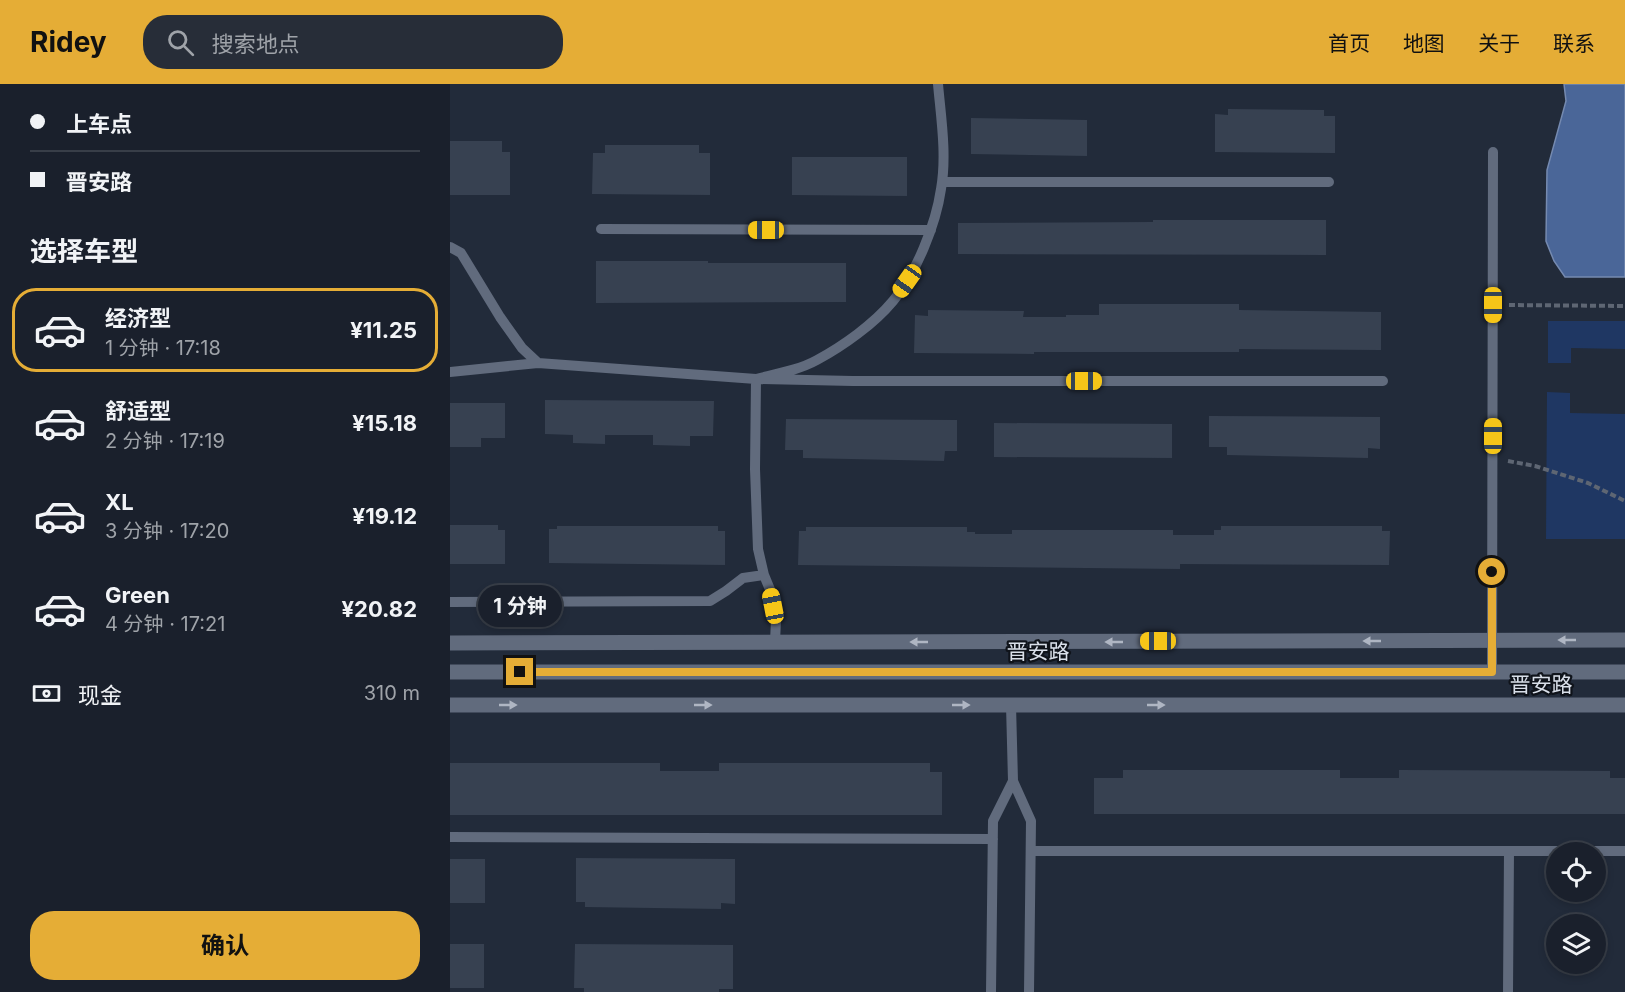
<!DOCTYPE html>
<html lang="zh">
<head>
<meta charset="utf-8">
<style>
	body { margin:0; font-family:Inter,"Noto Sans SC",sans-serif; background:#272d38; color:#f1f3f6; height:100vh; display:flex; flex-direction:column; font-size:22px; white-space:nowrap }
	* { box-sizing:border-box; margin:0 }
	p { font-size:20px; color:#9fa3a9 }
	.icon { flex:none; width:33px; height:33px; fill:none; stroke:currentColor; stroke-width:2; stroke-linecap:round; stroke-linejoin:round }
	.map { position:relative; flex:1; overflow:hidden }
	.drawer { display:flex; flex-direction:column; background:#1a202c; width:450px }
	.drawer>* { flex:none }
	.banner { display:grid; align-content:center; height:132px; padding:0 30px; background:#1a202c }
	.tools { position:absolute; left:1096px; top:758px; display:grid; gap:12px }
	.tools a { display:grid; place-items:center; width:60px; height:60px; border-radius:50%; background:#1a202c; box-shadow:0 3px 9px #0003,0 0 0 2px #383e48; font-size:30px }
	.end { position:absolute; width:27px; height:27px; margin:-14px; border:8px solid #e5ad36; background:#111; box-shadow:0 0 0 3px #111 }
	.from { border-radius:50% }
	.bubble { position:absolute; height:42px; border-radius:21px; background:#1a202c; box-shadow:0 3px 9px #0003,0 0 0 2px #383e48; font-size:20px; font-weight:700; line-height:42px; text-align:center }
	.car { position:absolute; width:18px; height:36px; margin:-18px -9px; border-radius:8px; box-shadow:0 0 4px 2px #0007; background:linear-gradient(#f5c518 24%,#345 0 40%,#f5c518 0 76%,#345 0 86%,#f5c518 0) }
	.banner b { display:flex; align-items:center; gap:21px; height:57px; font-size:22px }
	.banner b+b { border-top:2px solid #383e48 }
	.banner i { width:15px; height:15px; background:#f1f3f6 }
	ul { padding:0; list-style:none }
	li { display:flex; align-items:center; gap:18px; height:84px; margin:0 12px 9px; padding:0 18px; border:3px solid transparent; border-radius:24px }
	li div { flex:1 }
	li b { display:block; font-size:22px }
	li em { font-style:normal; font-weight:700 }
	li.on { border-color:#e5ad36 }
	li>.icon { width:54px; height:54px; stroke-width:1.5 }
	h2 { padding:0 30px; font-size:27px; line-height:72px }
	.pay { display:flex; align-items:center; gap:15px; height:66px; padding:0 30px; font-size:22px }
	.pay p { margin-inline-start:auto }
	.action { display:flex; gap:12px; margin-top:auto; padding:12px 30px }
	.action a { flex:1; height:69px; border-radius:24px; background:#e5ad36; color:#111; font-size:24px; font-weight:700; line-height:69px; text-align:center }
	header { display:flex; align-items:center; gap:36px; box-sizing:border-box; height:84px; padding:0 30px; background:#e5ad36; color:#111 }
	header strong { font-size:28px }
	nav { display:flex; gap:33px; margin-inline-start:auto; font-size:21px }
	.search { width:420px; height:54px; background:#272d38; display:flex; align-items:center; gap:15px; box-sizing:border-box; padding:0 21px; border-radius:24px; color:#9fa3a9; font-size:22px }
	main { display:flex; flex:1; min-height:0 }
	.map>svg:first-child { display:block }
</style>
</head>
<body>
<header>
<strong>Ridey</strong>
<div class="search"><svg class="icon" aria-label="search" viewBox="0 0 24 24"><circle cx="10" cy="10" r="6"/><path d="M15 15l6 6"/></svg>搜索地点</div>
<nav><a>首页</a><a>地图</a><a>关于</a><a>联系</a></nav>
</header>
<main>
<section class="drawer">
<div class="banner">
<b><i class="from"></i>上车点</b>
<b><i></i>晋安路</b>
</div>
<h2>选择车型</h2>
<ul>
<li class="on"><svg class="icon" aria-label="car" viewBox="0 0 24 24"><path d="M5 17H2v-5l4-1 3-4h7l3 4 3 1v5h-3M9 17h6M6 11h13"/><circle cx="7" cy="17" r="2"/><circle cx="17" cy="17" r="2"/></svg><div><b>经济型</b><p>1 分钟 · 17:18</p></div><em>¥11.25</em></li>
<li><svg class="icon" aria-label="car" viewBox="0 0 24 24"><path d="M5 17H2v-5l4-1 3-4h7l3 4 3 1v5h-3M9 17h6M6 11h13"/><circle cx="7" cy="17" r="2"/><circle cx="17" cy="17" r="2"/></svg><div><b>舒适型</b><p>2 分钟 · 17:19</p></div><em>¥15.18</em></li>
<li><svg class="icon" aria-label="car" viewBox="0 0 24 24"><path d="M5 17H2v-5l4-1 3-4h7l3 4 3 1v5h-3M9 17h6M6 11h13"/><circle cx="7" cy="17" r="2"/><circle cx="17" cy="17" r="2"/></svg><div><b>XL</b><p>3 分钟 · 17:20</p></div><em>¥19.12</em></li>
<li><svg class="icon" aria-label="car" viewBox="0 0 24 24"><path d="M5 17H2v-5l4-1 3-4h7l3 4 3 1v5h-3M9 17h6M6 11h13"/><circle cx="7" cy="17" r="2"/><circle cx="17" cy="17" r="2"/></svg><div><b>Green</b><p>4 分钟 · 17:21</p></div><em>¥20.82</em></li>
</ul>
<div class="pay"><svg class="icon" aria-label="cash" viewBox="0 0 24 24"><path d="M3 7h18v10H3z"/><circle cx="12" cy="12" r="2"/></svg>现金<p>310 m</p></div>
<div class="action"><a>确认</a></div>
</section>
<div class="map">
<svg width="1175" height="908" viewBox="0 0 1175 908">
	<rect width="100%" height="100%" fill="#222b3a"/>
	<path fill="#1f3763" d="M 1098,237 L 1175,237 L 1175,265 L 1121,264 L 1121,279 L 1098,279 Z
		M 1097,308 L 1120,309 L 1120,329 L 1175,330 L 1175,455 L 1096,455 Z"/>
	<path fill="#4a6698" stroke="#758ab0" stroke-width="1.5" d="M 1114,0 L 1175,0 L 1175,193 L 1115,193 L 1104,177 L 1096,157 L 1097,86 L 1116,17 Z"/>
	<path fill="#374151" d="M 778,25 L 874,26 L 874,32 L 885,32 L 885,69 L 765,68 L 765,30 L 778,31 Z
		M 521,34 L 637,36 L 637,72 L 521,70 Z
		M 0,57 L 52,57 L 52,68 L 60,68 L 60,111 L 0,111 Z
		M 155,61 L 249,61 L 249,69 L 260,69 L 260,111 L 142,110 L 143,69 L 155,69 Z
		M 342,73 L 457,73 L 457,112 L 342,111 Z
		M 703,136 L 876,136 L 876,171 L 508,170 L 508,139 L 703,138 Z
		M 146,177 L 258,177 L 258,179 L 396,179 L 396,218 L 146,219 Z
		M 649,220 L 789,220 L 789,226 L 931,228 L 931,266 L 789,265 L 789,268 L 584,268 L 584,270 L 464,269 L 465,231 L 478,232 L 478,226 L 574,227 L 573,233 L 616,233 L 616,231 L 649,231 Z
		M 95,316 L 264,317 L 263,352 L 240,352 L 240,362 L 203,361 L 203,351 L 155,351 L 155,360 L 123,359 L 123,351 L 95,350 Z
		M 0,319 L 55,319 L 55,354 L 31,354 L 31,363 L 0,363 Z
		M 759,332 L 930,333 L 930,365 L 918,364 L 918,374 L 777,371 L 777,363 L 759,363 Z
		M 336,335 L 507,336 L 507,367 L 495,367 L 494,377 L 353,374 L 353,366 L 335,366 Z
		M 544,339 L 722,340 L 722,374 L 544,373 Z
		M 0,441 L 48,441 L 48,446 L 55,446 L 55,480 L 0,480 Z
		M 107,442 L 268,442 L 268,447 L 275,447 L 275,481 L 99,479 L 99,445 L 107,445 Z
		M 771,442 L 932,442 L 932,447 L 940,447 L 939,481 L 730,480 L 730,485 L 348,481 L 349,447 L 356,447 L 356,443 L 517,443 L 517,448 L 525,448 L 525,450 L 562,450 L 562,446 L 723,446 L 723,451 L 764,451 L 764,446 L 771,446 Z
		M 0,679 L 210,679 L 210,687 L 269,687 L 269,679 L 480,679 L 480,688 L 492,688 L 492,731 L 0,731 Z
		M 673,686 L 890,686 L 890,694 L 949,694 L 949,686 L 1160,687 L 1160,694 L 1175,694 L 1175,730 L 644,730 L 644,694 L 673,694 Z
		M 126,774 L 285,775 L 285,820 L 271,819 L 271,825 L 135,823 L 135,818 L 126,818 Z
		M 0,775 L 35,775 L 35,819 L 0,819 Z
		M 0,860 L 34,860 L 34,904 L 0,904 Z
		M 125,860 L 283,861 L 283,905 L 269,905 L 269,908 L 134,908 L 134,904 L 124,904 Z"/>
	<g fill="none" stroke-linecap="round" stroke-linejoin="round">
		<path stroke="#5e6673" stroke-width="4" stroke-dasharray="6 3" stroke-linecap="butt" d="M 1059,221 L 1175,222
			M 1058,377 L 1085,382 L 1138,399 L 1175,417"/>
		<path stroke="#616b7d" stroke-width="10" d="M 492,98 L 879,98
			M 151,145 L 481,146
			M 0,163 L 11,169 L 50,233 L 72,264 L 88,279
			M 0,288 L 88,279 L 306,295 L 403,297 L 933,297
			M 0,518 L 260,517 L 276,507 L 293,494 L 314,491
			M 325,558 L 326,536 L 321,508 L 314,491 L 308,465 L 305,385 L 306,295 C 326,290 349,286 367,276 C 393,262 424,240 443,217 C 466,190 486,140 491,105 C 497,71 491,34 488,0
			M 1042,588 L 1043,68
			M 561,621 L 563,697 L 581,737 L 579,908
			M 0,753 L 543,755
			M 581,767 L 1175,767
			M 541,908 L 543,737 L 563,697
			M 1058,908 L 1059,767"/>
		<path stroke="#616b7d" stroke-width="15" d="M 0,559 L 1175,556"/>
		<path stroke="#616b7d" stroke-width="15" d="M 0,588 L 1175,588
			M 0,621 L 1175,621"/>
	</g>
	<defs><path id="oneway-solid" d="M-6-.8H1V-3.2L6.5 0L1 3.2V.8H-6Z" transform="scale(1.5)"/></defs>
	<g fill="#afb6c3">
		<use href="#oneway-solid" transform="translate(1117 556) rotate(180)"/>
		<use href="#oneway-solid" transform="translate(922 557) rotate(180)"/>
		<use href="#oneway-solid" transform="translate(469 558) rotate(180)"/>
		<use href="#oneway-solid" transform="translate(664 558) rotate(180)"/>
		<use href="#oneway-solid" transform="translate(58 621)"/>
		<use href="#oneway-solid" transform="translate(253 621)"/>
		<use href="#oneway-solid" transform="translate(511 621)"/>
		<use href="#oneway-solid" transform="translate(706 621)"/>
	</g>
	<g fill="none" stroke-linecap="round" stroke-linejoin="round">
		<path stroke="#e5ad36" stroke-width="8" d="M 70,588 L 1042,588 L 1042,488"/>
	</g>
	<g text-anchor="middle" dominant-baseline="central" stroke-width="4.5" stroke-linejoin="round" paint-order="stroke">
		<g font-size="21" fill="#d9dfe9" stroke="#0f131a">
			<text x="588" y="567">晋安路</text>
			<text x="1091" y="600">晋安路</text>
		</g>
	</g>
</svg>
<div class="tools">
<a><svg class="icon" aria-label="locate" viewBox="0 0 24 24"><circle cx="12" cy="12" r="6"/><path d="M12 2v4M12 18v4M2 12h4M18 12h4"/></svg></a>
<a><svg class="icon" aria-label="layers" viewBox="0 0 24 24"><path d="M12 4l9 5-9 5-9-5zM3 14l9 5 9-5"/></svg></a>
</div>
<i class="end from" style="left:1042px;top:488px"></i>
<i class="end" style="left:70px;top:588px"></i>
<div class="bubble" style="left:28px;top:501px;width:84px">1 分钟</div>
<i class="car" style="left:316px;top:146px;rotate:270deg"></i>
<i class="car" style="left:457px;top:197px;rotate:215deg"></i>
<i class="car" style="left:1043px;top:221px;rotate:180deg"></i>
<i class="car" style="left:634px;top:297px;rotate:90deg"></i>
<i class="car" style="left:1043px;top:352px;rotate:0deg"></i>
<i class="car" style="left:323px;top:522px;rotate:349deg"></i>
<i class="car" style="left:708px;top:557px;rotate:270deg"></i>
</div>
</main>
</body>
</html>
